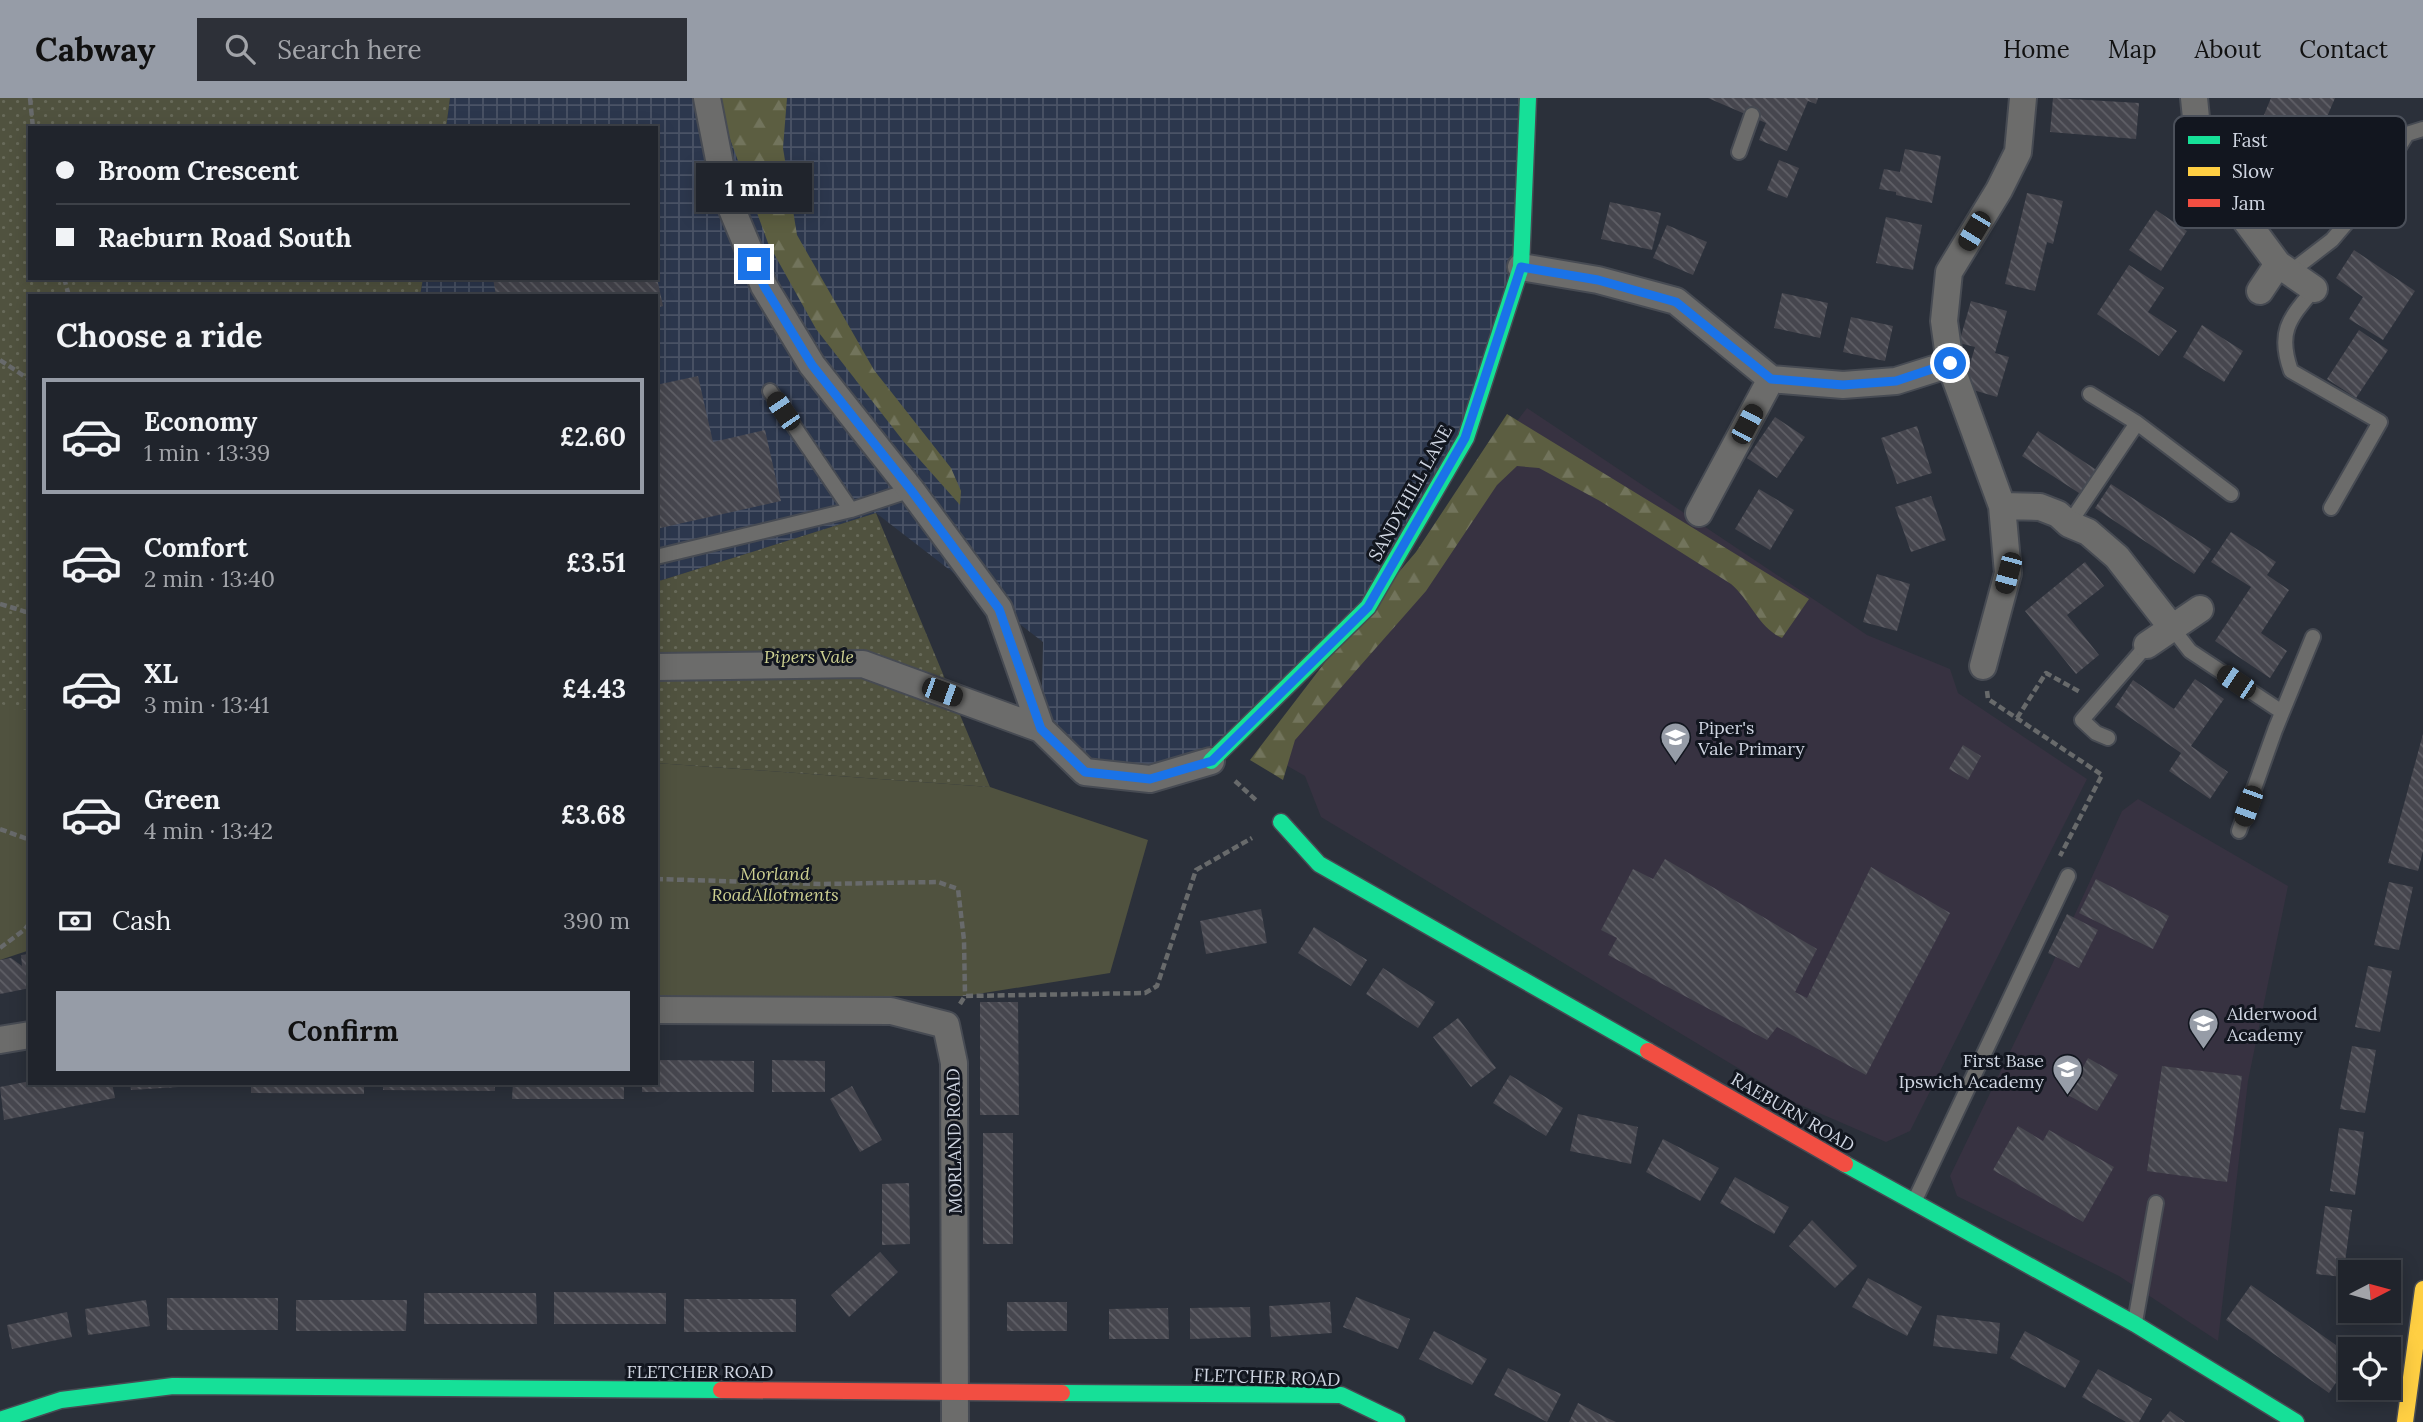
<!DOCTYPE html>
<html lang="en">
<head>
<meta charset="utf-8">
<style>
	body { margin:0; font-family:Lora,serif; background:#2d3038; color:#f1f3f6; height:100vh; display:flex; flex-direction:column; font-size:26px; white-space:nowrap }
	* { box-sizing:border-box; margin:0 }
	p { font-size:23px; color:#a2a4a9 }
	.icon { flex:none; width:38px; height:38px; fill:none; stroke:currentColor; stroke-width:2; stroke-linecap:round; stroke-linejoin:round }
	.map { position:relative; flex:1; overflow:hidden }
	.details { position:absolute; left:28px; top:196px; width:630px; height:791px; display:flex; flex-direction:column; background:#20242c; border-radius:0px; box-shadow:0 4px 18px #0003,0 0 0 2px #3d4148 }
	.details>* { flex:none }
	.hud { position:absolute; left:28px; top:28px; width:630px; height:154px; border-radius:0px; box-shadow:0 4px 18px #0003,0 0 0 2px #3d4148; display:grid; align-content:center; height:154px; padding:0 28px; background:#20242c }
	.needle { width:46px; rotate:84deg }
	.buttons { position:absolute; left:2338px; top:1162px; display:grid; gap:14px }
	.buttons a { display:grid; place-items:center; width:63px; height:63px; border-radius:0px; background:#20242c; box-shadow:0 4px 18px #0003,0 0 0 2px #3d4148; font-size:35px }
	.end { position:absolute; width:32px; height:32px; margin:-16px; border:9px solid #1a73e8; background:#fff; box-shadow:0 0 0 4px #fff }
	.from { border-radius:50% }
	.bubble { position:absolute; height:49px; border-radius:0px; background:#20242c; box-shadow:0 4px 18px #0003,0 0 0 2px #3d4148; font-size:23px; font-weight:800; line-height:49px; text-align:center }
	.car { position:absolute; width:21px; height:42px; margin:-21px -10px; border-radius:9px; box-shadow:0 0 5px 2px #0007; background:linear-gradient(#222 24%,#8ab4d8 0 40%,#222 0 76%,#8ab4d8 0 86%,#222 0) }
	.hud b { display:flex; align-items:center; gap:24px; height:66px; font-size:26px }
	.hud b+b { border-top:2px solid #3d4148 }
	.hud i { width:18px; height:18px; background:#f1f3f6 }
	ul { padding:0; list-style:none }
	li { display:flex; align-items:center; gap:21px; height:116px; margin:0 14px 10px; padding:0 14px; border:4px solid transparent; border-radius:0px }
	li div { flex:1 }
	li b { display:block; font-size:26px }
	li em { font-style:normal; font-weight:800 }
	li.on { border-color:#969ca7 }
	li>.icon { width:63px; height:63px; stroke-width:1.5 }
	h2 { padding:0 28px; font-size:32px; line-height:84px }
	.pay { display:flex; align-items:center; gap:18px; height:77px; padding:0 28px; font-size:26px }
	.pay p { margin-inline-start:auto }
	.primary-button { display:flex; gap:14px; margin-top:auto; padding:14px 28px }
	.primary-button a { flex:1; height:80px; border-radius:0px; background:#969ca7; color:#111; font-size:28px; font-weight:800; line-height:80px; text-align:center }
	header { display:flex; align-items:center; gap:42px; box-sizing:border-box; height:98px; padding:0 35px; background:#969ca7; color:#111 }
	header strong { font-size:33px }
	nav { display:flex; gap:38px; margin-inline-start:auto; font-size:24px }
	.search { width:490px; height:63px; background:#2d3038; display:flex; align-items:center; gap:18px; box-sizing:border-box; padding:0 24px; border-radius:0px; color:#a2a4a9; font-size:26px }
	.map>svg:first-child { display:block }
</style>
</head>
<body>
<header>
<strong>Cabway</strong>
<div class="search"><svg class="icon" aria-label="search" viewBox="0 0 24 24"><circle cx="10" cy="10" r="6"/><path d="M15 15l6 6"/></svg>Search here</div>
<nav><a>Home</a><a>Map</a><a>About</a><a>Contact</a></nav>
</header>
<div class="map">
<svg width="2423" height="1324" viewBox="0 0 2423 1324">
	<defs>
		<pattern id="industrial-grid" width="8" height="8" patternUnits="userSpaceOnUse" patternTransform="scale(1.75)"><rect width="8" height="8" fill="#2c374d"/><path d="M0 4h8M4 0v8" fill="none" stroke="#4a5366"/></pattern>
		<pattern id="forest-firs" width="22" height="20" patternUnits="userSpaceOnUse" patternTransform="scale(1.75)"><rect width="22" height="20" fill="#5c5e41"/><path d="M5 1l3.5 6h-7zM16 11l3.5 6h-7z" fill="#72745c"/></pattern>
		<pattern id="park-dots" width="8" height="8" patternUnits="userSpaceOnUse" patternTransform="scale(1.75)"><rect width="8" height="8" fill="#50523f"/><path d="M2 2h.1M6 6h.1" fill="none" stroke="#686a5a" stroke-width="1.8" stroke-linecap="round"/></pattern>
		<pattern id="building-back-hatch" width="6" height="6" patternUnits="userSpaceOnUse" patternTransform="scale(1.75)"><rect width="6" height="6" fill="#46464e"/><path d="M-1 5l2 2M0 0l6 6M5-1l2 2" fill="none" stroke="#606067"/></pattern>
	</defs>
	<rect width="100%" height="100%" fill="#2b303a"/>
	<path fill="url(#industrial-grid)" d="M 450,0 L 1528,0 L 1521,169 L 1466,340 L 1368,509 L 1211,663 L 1085,674 L 1041,631 L 1043,544 L 876,415 L 656,484 L 656,198 L 420,198 L 423,180 L 656,180 L 656,30 L 446,30 Z"/>
	<path fill="#373241" d="M 1527,310 L 1867,537 L 1950,571 L 1958,595 L 2087,681 L 1910,1033 L 1886,1044 L 1796,1005 L 1321,719 L 1305,678 L 1265,655 Z
		M 2138,701 L 2288,788 L 2248,983 L 2218,1243 L 2119,1178 L 1957,1098 L 1950,1078 L 2049,873 L 2122,713 Z"/>
	<path fill="#50523f" d="M 0,589 L 30,597 L 30,852 L 0,862 Z
		M 656,665 L 990,689 L 1148,742 L 1110,875 L 965,898 L 656,898 Z"/>
	<path fill="url(#forest-firs)" d="M 715,0 L 787,0 L 783,50 L 797,137 L 874,272 L 951,370 L 961,393 L 960,407 L 904,344 L 816,231 L 768,145 Z
		M 1507,316 L 1809,501 L 1782,540 C 1759,530 1750,502 1731,486 L 1600,403 L 1539,370 L 1517,368 L 1497,387 L 1426,493 L 1295,642 L 1283,682 L 1250,662 L 1352,529 L 1416,454 Z"/>
	<path fill="url(#park-dots)" d="M 0,0 L 450,0 L 446,30 L 30,30 L 30,180 L 423,180 L 420,198 L 30,198 L 30,613 L 0,606 Z
		M 876,415 L 990,689 L 656,665 L 656,484 Z"/>
	<path fill="url(#building-back-hatch)" d="M 1708,0 L 1818,0 L 1816,6 L 1808,3 L 1787,53 L 1759,42 L 1766,25 Z
		M 2053,0 L 2139,5 L 2136,41 L 2050,34 Z
		M 2271,0 L 2335,0 L 2313,52 L 2259,29 Z
		M 1905,51 L 1941,58 L 1932,105 L 1896,97 L 1896,94 L 1879,91 L 1884,71 L 1900,74 Z
		M 1779,62 L 1799,70 L 1787,100 L 1767,92 Z
		M 2027,95 L 2063,103 L 2053,146 L 2047,144 L 2035,193 L 2005,186 Z
		M 1610,104 L 1661,115 L 1652,152 L 1601,141 Z
		M 2156,112 L 2187,133 L 2161,173 L 2129,152 Z
		M 1886,119 L 1922,127 L 1913,172 L 1876,165 Z
		M 1667,127 L 1707,144 L 1693,177 L 1653,160 Z
		M 2354,152 L 2415,193 L 2383,242 L 2349,221 L 2363,199 L 2336,180 Z
		M 2129,167 L 2164,190 L 2148,214 L 2177,233 L 2159,258 L 2097,216 Z
		M 493,180 L 657,180 L 663,208 L 656,210 L 656,198 L 496,198 Z
		M 1782,195 L 1828,205 L 1820,240 L 1774,230 Z
		M 1971,203 L 2007,213 L 1995,255 L 2009,259 L 1997,299 L 1963,289 L 1975,249 L 1959,245 Z
		M 1851,219 L 1893,228 L 1885,263 L 1843,254 Z
		M 2202,227 L 2243,253 L 2224,284 L 2183,259 Z
		M 2359,232 L 2388,252 L 2356,300 L 2327,281 Z
		M 698,278 L 713,344 L 765,332 L 781,403 L 656,431 L 656,287 Z
		M 1775,319 L 1805,339 L 1777,380 L 1747,360 Z
		M 1917,328 L 1932,375 L 1897,386 L 1881,340 Z
		M 2038,333 L 2098,373 L 2082,397 L 2022,358 Z
		M 2111,386 L 2211,451 L 2194,476 L 2095,410 Z
		M 1759,391 L 1794,412 L 1770,452 L 1735,431 Z
		M 1931,398 L 1946,442 L 1911,454 L 1895,409 Z
		M 2231,434 L 2276,464 L 2267,477 L 2289,492 L 2261,535 L 2287,553 L 2270,580 L 2215,543 L 2251,489 L 2211,464 Z
		M 2085,464 L 2104,488 L 2067,517 L 2099,557 L 2076,576 L 2025,513 Z
		M 1877,476 L 1910,486 L 1897,533 L 1863,524 Z
		M 2195,581 L 2224,601 L 2191,648 L 2228,674 L 2210,701 L 2169,673 L 2181,655 L 2115,609 L 2133,582 L 2174,611 Z
		M 2423,636 L 2423,753 L 2418,773 L 2388,765 Z
		M 1963,647 L 1981,658 L 1968,682 L 1949,671 Z
		M 1665,761 L 1817,851 L 1795,894 L 1807,900 L 1871,769 L 1950,815 L 1866,977 L 1777,929 L 1767,942 L 1608,857 L 1617,840 L 1601,832 L 1633,771 L 1653,781 Z
		M 2096,781 L 2169,818 L 2153,851 L 2079,815 Z
		M 2389,784 L 2413,789 L 2399,852 L 2374,847 Z
		M 1261,811 L 1267,845 L 1206,856 L 1200,823 Z
		M 2067,816 L 2098,832 L 2079,870 L 2048,855 Z
		M 1314,829 L 1367,862 L 1351,888 L 1298,855 Z
		M 30,856 L 30,890 L 0,896 L 0,862 L 11,860 L 22,868 L 21,857 Z
		M 2368,868 L 2392,873 L 2380,934 L 2355,929 Z
		M 1383,870 L 1435,904 L 1418,930 L 1366,896 Z
		M 980,904 L 1018,904 L 1019,1017 L 980,1017 Z
		M 1458,920 L 1496,970 L 1471,989 L 1433,939 Z
		M 2352,948 L 2376,952 L 2365,1015 L 2340,1011 Z
		M 2088,960 L 2118,977 L 2097,1013 L 2068,997 Z
		M 656,962 L 754,963 L 754,994 L 642,994 L 642,985 L 656,985 Z
		M 772,962 L 825,963 L 825,994 L 772,994 Z
		M 2162,968 L 2242,978 L 2227,1084 L 2147,1073 Z
		M 1510,977 L 1563,1010 L 1546,1038 L 1493,1005 Z
		M 30,983 L 30,985 L 112,985 L 115,1000 L 4,1022 L 0,989 Z
		M 130,985 L 210,985 L 210,987 L 131,992 Z
		M 251,985 L 364,985 L 364,996 L 251,995 Z
		M 383,985 L 495,985 L 495,993 L 383,992 Z
		M 513,985 L 624,985 L 624,1001 L 512,1001 Z
		M 852,988 L 882,1042 L 860,1054 L 830,1001 Z
		M 1578,1016 L 1638,1029 L 1631,1066 L 1570,1053 Z
		M 2018,1028 L 2043,1043 L 2049,1032 L 2114,1069 L 2083,1124 L 1993,1072 Z
		M 2339,1030 L 2364,1034 L 2355,1097 L 2330,1093 Z
		M 983,1035 L 1013,1035 L 1013,1146 L 983,1146 Z
		M 1663,1041 L 1719,1070 L 1700,1103 L 1646,1074 Z
		M 1735,1079 L 1789,1109 L 1774,1136 L 1720,1105 Z
		M 909,1085 L 910,1146 L 882,1147 L 882,1086 Z
		M 2325,1108 L 2352,1112 L 2343,1179 L 2316,1176 Z
		M 1812,1122 L 1857,1168 L 1835,1190 L 1789,1148 Z
		M 880,1154 L 898,1174 L 849,1219 L 831,1197 Z
		M 1868,1180 L 1922,1209 L 1907,1238 L 1852,1209 Z
		M 2251,1187 L 2350,1257 L 2350,1264 L 2329,1295 L 2226,1222 Z
		M 554,1194 L 666,1195 L 666,1226 L 554,1226 Z
		M 424,1195 L 536,1195 L 537,1226 L 424,1226 Z
		M 1356,1199 L 1410,1221 L 1398,1251 L 1343,1229 Z
		M 167,1200 L 278,1200 L 278,1232 L 167,1232 Z
		M 684,1201 L 796,1201 L 796,1234 L 684,1234 Z
		M 146,1202 L 150,1228 L 88,1237 L 85,1211 Z
		M 296,1202 L 407,1202 L 406,1233 L 296,1233 Z
		M 1007,1204 L 1067,1204 L 1067,1233 L 1007,1233 Z
		M 1330,1204 L 1332,1235 L 1271,1239 L 1269,1208 Z
		M 1250,1209 L 1251,1239 L 1190,1241 L 1190,1210 Z
		M 1168,1210 L 1169,1241 L 1109,1241 L 1109,1211 Z
		M 67,1214 L 72,1239 L 12,1251 L 7,1227 Z
		M 1937,1217 L 2000,1225 L 1997,1256 L 1933,1248 Z
		M 1434,1233 L 1487,1261 L 1472,1287 L 1419,1261 Z
		M 2025,1233 L 2080,1263 L 2065,1290 L 2010,1260 Z
		M 1508,1270 L 1561,1296 L 1547,1324 L 1494,1297 Z
		M 2098,1271 L 2152,1301 L 2139,1324 L 2126,1324 L 2082,1299 Z
		M 1578,1305 L 1605,1319 L 1616,1324 L 1569,1324 Z
		M 2170,1313 L 2185,1324 L 2161,1324 Z"/>
	<g fill="none" stroke-linecap="round" stroke-linejoin="round">
		<defs>
			<path id="lane" d="M 1739,54 L 1752,17
				M 2289,175 L 2332,142 L 2366,102 L 2407,36 L 2423,31
				M 2314,191 C 2289,221 2277,234 2291,273 L 2380,324 L 2331,410
				M 770,293 L 851,412 L 911,392
				M 2090,296 L 2137,325
				M 2069,426 L 2137,325 L 2231,396
				M 656,459 L 851,412
				M 2173,531 L 2190,553 L 2282,614
				M 2108,640 L 2096,635 L 2082,622 L 2147,547
				M 2239,733 L 2275,632 L 2313,539
				M 1914,1104 L 2068,778
				M 2135,1224 L 2156,1105"/>
			<path id="street" d="M 707,0 L 726,97 L 764,188 L 812,267 L 911,392 L 999,511 L 1041,631 L 1085,674 L 1150,681 L 1211,663
				M 2194,0 L 2198,40 L 2215,81 L 2278,166 L 2314,191
				M 1521,169 L 1598,182 L 1676,203 L 1771,281 L 1843,287 L 1896,283 L 1950,266
				M 2260,193 L 2278,166
				M 2002,408 L 2040,409 L 2058,416 L 2069,426 L 2088,434 L 2117,459 L 2173,531
				M 1699,415 L 1771,281
				M 2147,547 L 2200,511
				M 1983,568 L 2008,475 L 2002,408 L 1950,266 L 1944,223 L 1949,174 L 1999,92 L 2018,54 L 2023,0
				M 656,569 L 863,566 L 1041,631
				M 656,912 L 891,913 L 946,927 L 954,965 L 955,1324
				M 0,942 L 30,937"/>
			<path id="fast" d="M 1211,663 L 1368,509 L 1466,340 L 1521,169 L 1528,0
				M 1281,724 L 1319,766 L 1648,953
				M 1845,1066 L 2135,1226 L 2296,1324
				M 1062,1295 L 1341,1297 L 1397,1324
				M 0,1322 L 61,1302 L 173,1288 L 721,1292"/>
			<path id="slow" d="M 2405,1324 L 2423,1191"/>
			<path id="jam" d="M 1648,953 L 1845,1066
				M 721,1292 L 1062,1295"/>
		</defs>
		<use href="#lane" stroke="#474b53" stroke-width="18"/>
		<use href="#street" stroke="#474b53" stroke-width="30"/>
		<use href="#fast" stroke="#474b53" stroke-width="19"/>
		<use href="#slow" stroke="#474b53" stroke-width="19"/>
		<use href="#jam" stroke="#474b53" stroke-width="19"/>
		<path stroke="#686a6b" stroke-width="4.5" stroke-dasharray="7 3.5" stroke-linecap="butt" d="M 30,0 L 33,30
			M 64,180 L 69,198
			M 0,262 L 30,282
			M 0,506 L 30,515
			M 1987,593 L 1988,601 L 2102,677 L 2060,758
			M 2017,620 L 2046,575 L 2080,594
			M 1235,683 L 1257,703
			M 0,731 L 30,742
			M 656,781 L 820,786 L 938,784 L 958,791 L 964,842 L 965,898
			M 0,850 L 24,832 L 30,825
			M 960,906 L 965,898 L 1145,895 L 1157,888 L 1196,772 L 1252,740"/>
		<use href="#lane" stroke="#6c6c6b" stroke-width="14"/>
		<use href="#street" stroke="#6c6c6b" stroke-width="26"/>
		<use href="#fast" stroke="#16e098" stroke-width="16"/>
		<use href="#slow" stroke="#ffcf43" stroke-width="16"/>
		<use href="#jam" stroke="#f24e42" stroke-width="16"/>
	</g>
	<g fill="none" stroke-linecap="round" stroke-linejoin="round">
		<path stroke="#1a73e8" stroke-width="9" d="M 754,166 L 764,188 L 812,267 L 911,392 L 999,511 L 1041,631 L 1085,674 L 1150,681 L 1212,663 L 1368,509 L 1465,340 L 1521,169 L 1598,182 L 1676,204 L 1771,281 L 1843,287 L 1896,283 L 1950,265"/>
	</g>
	<defs>
		<symbol id="school-pin" viewBox="-11 -11 22 30"><path d="M0 17L-7.5 6A9.5 9.5 0 1 1 7.5 6Z" fill="#969ca7" stroke="#12161f"/><path d="M0-5L7-2L0 1L-7-2ZM-4 1L0 2.5L4 1V4Q0 6-4 4Z" fill="#fff"/></symbol>
	</defs>
	<g fill-rule="evenodd">
		<use href="#school-pin" x="1658" y="622" width="35" height="47"/>
		<use href="#school-pin" x="2186" y="908" width="35" height="47"/>
		<use href="#school-pin" x="2050" y="954" width="35" height="47"/>
	</g>
	<g text-anchor="middle" dominant-baseline="central" stroke-width="6" stroke-linejoin="round" paint-order="stroke">
		<g font-size="18" fill="#d0d6e2" stroke="#12161f">
			<text transform="translate(1410 395) rotate(-61)">SANDYHILL LANE</text>
			<text transform="translate(1793 1014) rotate(30)">RAEBURN ROAD</text>
			<text transform="translate(954 1043) rotate(-91)">MORLAND ROAD</text>
			<text x="700" y="1273">FLETCHER ROAD</text>
			<text transform="translate(1267 1279) rotate(2)">FLETCHER ROAD</text>
		</g>
		<g font-size="18" font-style="italic" fill="#cdd091" stroke="#12161f">
			<text x="809" y="558">Pipers Vale</text>
			<text x="775" y="775">Morland<tspan x="775" dy="21">RoadAllotments</tspan></text>
		</g>
		<g font-size="18" fill="#d0d6e2" stroke="#12161f" text-anchor="start">
			<text x="1698" y="629">Piper's<tspan x="1698" dy="21">Vale Primary</tspan></text>
			<text x="2227" y="915">Alderwood<tspan x="2227" dy="21">Academy</tspan></text>
			<text x="2044" y="962" text-anchor="end">First Base<tspan x="2044" dy="21">Ipswich Academy</tspan></text>
		</g>
	</g>
	<rect x="2174" y="18" width="232" height="112" rx="10" fill="#12161f" stroke="#4b505a" stroke-width="2"/>
	<rect x="2188" y="38" width="32" height="8" fill="#16e098"/>
	<rect x="2188" y="69" width="32" height="9" fill="#ffcf43"/>
	<rect x="2188" y="101" width="32" height="8" fill="#f24e42"/>
	<g font-size="19" fill="#d0d6e2">
		<text x="2232" y="49">Fast</text>
		<text x="2232" y="80">Slow</text>
		<text x="2232" y="112">Jam</text>
	</g>
</svg>
<div class="buttons">
<a><svg class="needle" viewBox="-14 -14 28 28"><path d="M0-13l5 13h-10z" fill="#e53935"/><path d="M0 13l5-13h-10z" fill="#a2a4a9"/></svg></a>
<a><svg class="icon" aria-label="locate" viewBox="0 0 24 24"><circle cx="12" cy="12" r="6"/><path d="M12 2v4M12 18v4M2 12h4M18 12h4"/></svg></a>
</div>
<i class="end from" style="left:1950px;top:265px"></i>
<i class="end" style="left:754px;top:166px"></i>
<div class="bubble" style="left:696px;top:65px;width:116px">1 min</div>
<i class="car" style="left:1974px;top:133px;rotate:211deg"></i>
<i class="car" style="left:783px;top:313px;rotate:326deg"></i>
<i class="car" style="left:1747px;top:326px;rotate:28deg"></i>
<i class="car" style="left:2008px;top:475px;rotate:195deg"></i>
<i class="car" style="left:2236px;top:584px;rotate:304deg"></i>
<i class="car" style="left:942px;top:594px;rotate:110deg"></i>
<i class="car" style="left:2248px;top:708px;rotate:200deg"></i>
<div class="hud">
<b><i class="from"></i>Broom Crescent</b>
<b><i></i>Raeburn Road South</b>
</div>
<section class="details">
<h2>Choose a ride</h2>
<ul>
<li class="on"><svg class="icon" aria-label="car" viewBox="0 0 24 24"><path d="M5 17H2v-5l4-1 3-4h7l3 4 3 1v5h-3M9 17h6M6 11h13"/><circle cx="7" cy="17" r="2"/><circle cx="17" cy="17" r="2"/></svg><div><b>Economy</b><p>1 min · 13:39</p></div><em>£2.60</em></li>
<li><svg class="icon" aria-label="car" viewBox="0 0 24 24"><path d="M5 17H2v-5l4-1 3-4h7l3 4 3 1v5h-3M9 17h6M6 11h13"/><circle cx="7" cy="17" r="2"/><circle cx="17" cy="17" r="2"/></svg><div><b>Comfort</b><p>2 min · 13:40</p></div><em>£3.51</em></li>
<li><svg class="icon" aria-label="car" viewBox="0 0 24 24"><path d="M5 17H2v-5l4-1 3-4h7l3 4 3 1v5h-3M9 17h6M6 11h13"/><circle cx="7" cy="17" r="2"/><circle cx="17" cy="17" r="2"/></svg><div><b>XL</b><p>3 min · 13:41</p></div><em>£4.43</em></li>
<li><svg class="icon" aria-label="car" viewBox="0 0 24 24"><path d="M5 17H2v-5l4-1 3-4h7l3 4 3 1v5h-3M9 17h6M6 11h13"/><circle cx="7" cy="17" r="2"/><circle cx="17" cy="17" r="2"/></svg><div><b>Green</b><p>4 min · 13:42</p></div><em>£3.68</em></li>
</ul>
<div class="pay"><svg class="icon" aria-label="cash" viewBox="0 0 24 24"><path d="M3 7h18v10H3z"/><circle cx="12" cy="12" r="2"/></svg>Cash<p>390 m</p></div>
<div class="primary-button"><a>Confirm</a></div>
</section>
</div>
</body>
</html>
